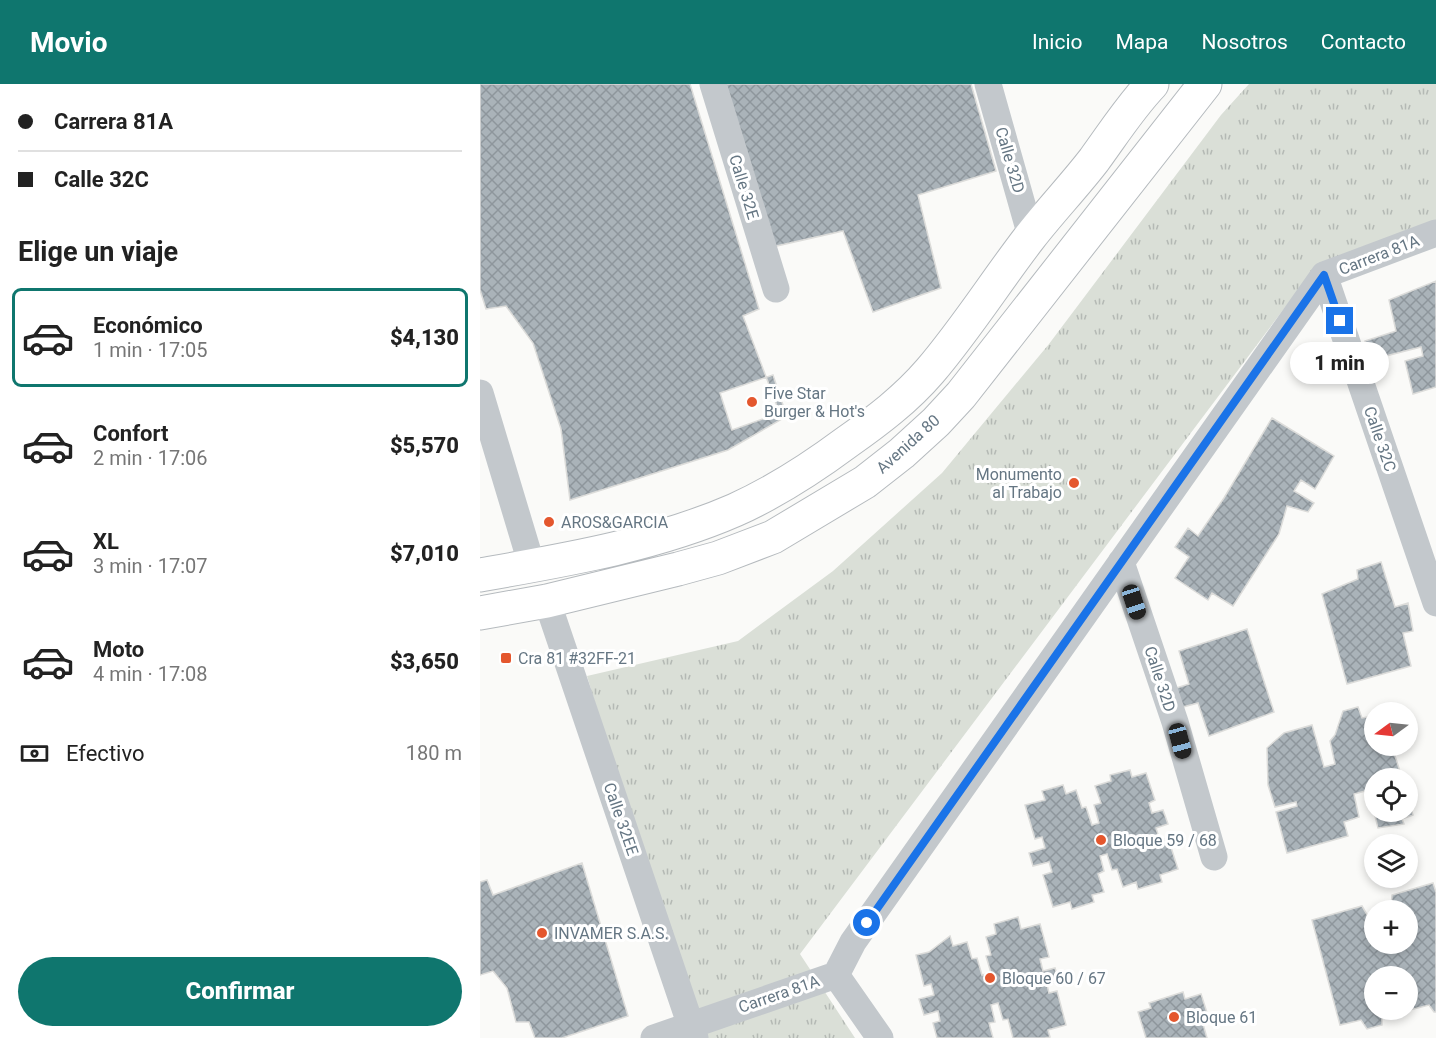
<!DOCTYPE html>
<html lang="es">
<head>
<meta charset="utf-8">
<style>
	body { margin:0; font-family:Roboto,sans-serif; background:#f2f2f2; color:#222; height:100vh; display:flex; flex-direction:column; font-size:22px; white-space:nowrap }
	* { box-sizing:border-box; margin:0 }
	p { font-size:20px; color:#767676 }
	.icon { flex:none; width:33px; height:33px; fill:none; stroke:currentColor; stroke-width:2; stroke-linecap:round; stroke-linejoin:round }
	.map { position:relative; flex:1; overflow:hidden }
	.sheet { display:flex; flex-direction:column; background:#fff; width:480px }
	.sheet>* { flex:none }
	.top-card { display:grid; align-content:center; height:132px; padding:0 18px; background:#fff }
	.needle { width:39px; rotate:255deg }
	.buttons { position:absolute; left:884px; top:618px; display:grid; gap:12px }
	.buttons a { display:grid; place-items:center; width:54px; height:54px; border-radius:50%; background:#fff; box-shadow:0 3px 9px #0003; font-size:30px }
	.end { position:absolute; width:27px; height:27px; margin:-14px; border:8px solid #1a73e8; background:#fff; box-shadow:0 0 0 3px #fff }
	.from { border-radius:50% }
	.bubble { position:absolute; height:42px; border-radius:21px; background:#fff; box-shadow:0 3px 9px #0003; font-size:20px; font-weight:800; line-height:42px; text-align:center }
	.car { position:absolute; width:18px; height:36px; margin:-18px -9px; border-radius:8px; box-shadow:0 0 4px 2px #0007; background:linear-gradient(#222 24%,#8ab4d8 0 40%,#222 0 76%,#8ab4d8 0 86%,#222 0) }
	.top-card b { display:flex; align-items:center; gap:21px; height:57px; font-size:22px }
	.top-card b+b { border-top:2px solid #e0e0e0 }
	.top-card i { width:15px; height:15px; background:#222 }
	ul { padding:0; list-style:none }
	li { display:flex; align-items:center; gap:18px; height:99px; margin:0 12px 9px; padding:0 6px; border:3px solid transparent; border-radius:9px }
	li div { flex:1 }
	li b { display:block; font-size:22px }
	li em { font-style:normal; font-weight:800 }
	li.active { border-color:#0f766e }
	li>.icon { width:54px; height:54px; stroke-width:1.5 }
	h2 { padding:0 18px; font-size:27px; line-height:72px }
	.pay { display:flex; align-items:center; gap:15px; height:66px; padding:0 18px; font-size:22px }
	.pay p { margin-inline-start:auto }
	.cta { display:flex; gap:12px; margin-top:auto; padding:12px 18px }
	.cta a { flex:1; height:69px; border-radius:36px; background:#0f766e; color:#fff; font-size:24px; font-weight:800; line-height:69px; text-align:center }
	header { display:flex; align-items:center; gap:36px; box-sizing:border-box; height:84px; padding:0 30px; background:#0f766e; color:#fff }
	header strong { font-size:28px }
	nav { display:flex; gap:33px; margin-inline-start:auto; font-size:21px }
	main { display:flex; flex:1; min-height:0 }
	.map>svg:first-child { display:block }
</style>
</head>
<body>
<header>
<strong>Movio</strong>
<nav><a>Inicio</a><a>Mapa</a><a>Nosotros</a><a>Contacto</a></nav>
</header>
<main>
<section class="sheet">
<div class="top-card">
<b><i class="from"></i>Carrera 81A</b>
<b><i></i>Calle 32C</b>
</div>
<h2>Elige un viaje</h2>
<ul>
<li class="active"><svg class="icon" aria-label="car" viewBox="0 0 24 24"><path d="M5 17H2v-5l4-1 3-4h7l3 4 3 1v5h-3M9 17h6M6 11h13"/><circle cx="7" cy="17" r="2"/><circle cx="17" cy="17" r="2"/></svg><div><b>Económico</b><p>1 min · 17:05</p></div><em>$4,130</em></li>
<li><svg class="icon" aria-label="car" viewBox="0 0 24 24"><path d="M5 17H2v-5l4-1 3-4h7l3 4 3 1v5h-3M9 17h6M6 11h13"/><circle cx="7" cy="17" r="2"/><circle cx="17" cy="17" r="2"/></svg><div><b>Confort</b><p>2 min · 17:06</p></div><em>$5,570</em></li>
<li><svg class="icon" aria-label="car" viewBox="0 0 24 24"><path d="M5 17H2v-5l4-1 3-4h7l3 4 3 1v5h-3M9 17h6M6 11h13"/><circle cx="7" cy="17" r="2"/><circle cx="17" cy="17" r="2"/></svg><div><b>XL</b><p>3 min · 17:07</p></div><em>$7,010</em></li>
<li><svg class="icon" aria-label="car" viewBox="0 0 24 24"><path d="M5 17H2v-5l4-1 3-4h7l3 4 3 1v5h-3M9 17h6M6 11h13"/><circle cx="7" cy="17" r="2"/><circle cx="17" cy="17" r="2"/></svg><div><b>Moto</b><p>4 min · 17:08</p></div><em>$3,650</em></li>
</ul>
<div class="pay"><svg class="icon" aria-label="cash" viewBox="0 0 24 24"><path d="M3 7h18v10H3z"/><circle cx="12" cy="12" r="2"/></svg>Efectivo<p>180 m</p></div>
<div class="cta"><a>Confirmar</a></div>
</section>
<div class="map">
<svg width="956" height="954" viewBox="0 0 956 954">
	<defs>
		<pattern id="grass-tufts" width="24" height="20" patternUnits="userSpaceOnUse" patternTransform="scale(1.5)"><rect width="24" height="20" fill="#dadfd7"/><path d="M3 7l-1-3M5 7V3M7 7l1-3M15 17l-1-3M17 17v-4M19 17l1-3" fill="none" stroke="#b4b9b4"/></pattern>
		<pattern id="building-cross-hatch" width="8" height="8" patternUnits="userSpaceOnUse" patternTransform="scale(1.5)"><rect width="8" height="8" fill="#aab3b9"/><path d="M0 0l8 8M0 8l8-8" fill="none" stroke="#8e969c"/></pattern>
	</defs>
	<rect width="100%" height="100%" fill="#fafaf8"/>
	<path fill="url(#grass-tufts)" d="M 769,0 L 956,0 L 956,137 L 830,190 L 320,870 L 375,954 L 216,954 L 107,592 L 258,557 L 353,487 L 462,389 L 569,260 L 741,31 Z"/>
	<path fill="url(#building-cross-hatch)" stroke="#dcdcda" stroke-width="1.5" fill-rule="evenodd" d="M 0,0 L 210,0 L 279,225 L 263,232 L 302,335 L 248,366 L 90,416 L 81,345 L 53,259 L 26,222 L 6,225 L 0,206 Z
		M 241,0 L 491,0 L 516,87 L 438,111 L 461,204 L 393,228 L 363,147 L 292,163 Z
		M 956,197 L 956,303 L 933,310 L 925,277 L 943,272 L 941,263 L 890,276 L 885,257 L 916,247 L 909,216 Z
		M 293,291 L 305,327 L 252,346 L 240,309 Z
		M 792,334 L 854,372 L 835,405 L 821,396 L 814,407 L 834,419 L 828,428 L 807,422 L 799,450 L 753,522 L 732,509 L 728,516 L 695,494 L 709,473 L 695,463 L 708,444 L 718,452 L 744,414 Z
		M 901,478 L 915,523 L 928,519 L 933,547 L 923,549 L 931,582 L 867,600 L 842,510 L 878,495 L 877,486 Z
		M 767,545 L 794,628 L 729,652 L 718,619 L 699,624 L 693,605 L 709,600 L 699,567 Z
		M 878,623 L 882,634 L 894,632 L 894,662 L 912,662 L 922,694 L 894,694 L 894,727 L 889,706 L 874,710 L 879,733 L 864,738 L 868,752 L 807,769 L 796,728 L 817,722 L 816,718 L 795,723 L 788,701 L 787,664 L 804,649 L 832,641 L 844,683 L 855,680 L 850,657 L 855,651 L 863,627 Z
		M 650,686 L 652,693 L 666,689 L 675,716 L 669,719 L 672,729 L 683,726 L 688,740 L 676,744 L 680,757 L 688,754 L 698,785 L 680,791 L 682,798 L 658,805 L 656,798 L 643,803 L 637,785 L 632,786 L 627,770 L 620,772 L 624,787 L 618,790 L 624,808 L 612,811 L 614,818 L 592,825 L 590,818 L 573,823 L 563,791 L 572,788 L 569,778 L 553,782 L 549,769 L 565,764 L 562,753 L 555,755 L 545,721 L 565,716 L 562,707 L 583,701 L 586,710 L 596,706 L 602,724 L 606,723 L 612,741 L 619,739 L 614,721 L 621,719 L 615,702 L 631,697 L 630,691 Z
		M 927,712 L 933,731 L 922,735 L 924,740 L 898,744 L 894,728 L 927,728 Z
		M 102,779 L 148,932 L 82,954 L 55,954 L 49,938 L 36,938 L 27,904 L 13,887 L 0,891 L 0,798 L 7,796 L 13,811 Z
		M 953,799 L 956,808 L 956,928 L 954,928 L 949,921 L 902,933 L 902,941 L 887,945 L 881,936 L 860,941 L 832,836 L 882,822 L 889,834 L 894,832 L 894,860 L 927,860 L 927,826 L 906,826 L 911,824 L 912,811 ZM 894,892 L 927,892 L 927,926 L 894,926 Z
		M 538,833 L 541,845 L 560,840 L 569,873 L 560,875 L 563,887 L 575,884 L 579,897 L 567,901 L 569,909 L 577,907 L 586,941 L 568,946 L 570,953 L 565,954 L 533,954 L 528,935 L 523,936 L 518,919 L 511,921 L 515,938 L 509,939 L 513,954 L 457,954 L 453,939 L 460,937 L 458,927 L 444,931 L 439,915 L 454,911 L 451,900 L 444,902 L 436,871 L 449,868 L 470,852 L 473,862 L 487,858 L 492,875 L 497,874 L 502,891 L 511,889 L 506,872 L 511,871 L 506,853 L 516,850 L 514,840 Z
		M 703,908 L 705,915 L 721,910 L 730,938 L 723,940 L 727,954 L 666,954 L 658,928 L 671,924 L 669,919 Z"/>
	<g fill="none" stroke-linecap="round" stroke-linejoin="round">
		<defs>
			<path id="primary" d="M 0,491 C 85,476 175,461 255,426 C 295,408 332,384 367,358 C 397,337 426,315 450,287 C 486,245 516,197 550,153 C 571,126 594,102 614,76 C 633,50 650,23 672,0
				M 0,529 L 67,517 L 198,485 L 238,474 L 293,453 L 385,398 L 422,369 L 456,338 L 481,311 L 725,0"/>
		</defs>
		<use href="#primary" stroke="#b5babe" stroke-width="35"/>
		<path stroke="#c3c8cc" stroke-width="27" d="M 233,0 L 296,205
			M 508,0 L 551,152
			M 844,191 L 956,519
			M 0,309 L 52,482
			M 641,478 L 695,638 L 734,773
			M 67,517 L 215,954
			M 356,891 L 400,954
			M 174,954 L 356,891 L 373,858 L 844,191 L 956,149"/>
		<use href="#primary" stroke="#fff" stroke-width="33"/>
	</g>
	<g fill="none" stroke-linecap="round" stroke-linejoin="round">
		<path stroke="#1a73e8" stroke-width="8" d="M 387,839 L 844,191 L 860,237"/>
	</g>
	<g fill="#e4572e" stroke="#fff" stroke-width="2">
		<circle cx="272" cy="318" r="6"/>
		<circle cx="594" cy="399" r="6"/>
		<circle cx="69" cy="438" r="6"/>
		<rect x="20" y="568" width="12" height="12" rx="3"/>
		<circle cx="621" cy="756" r="6"/>
		<circle cx="62" cy="849" r="6"/>
		<circle cx="510" cy="894" r="6"/>
		<circle cx="694" cy="933" r="6"/>
	</g>
	<g text-anchor="middle" dominant-baseline="central" stroke-width="6" stroke-linejoin="round" paint-order="stroke">
		<g font-size="16" fill="#657683" stroke="#fff">
			<text transform="translate(530 76) rotate(74)">Calle 32D</text>
			<text transform="translate(264 103) rotate(73)">Calle 32E</text>
			<text transform="translate(899 171) rotate(-21)">Carrera 81A</text>
			<text transform="translate(900 355) rotate(71)">Calle 32C</text>
			<text transform="translate(428 360) rotate(-42)">Avenida 80</text>
			<text transform="translate(680 595) rotate(72)">Calle 32D</text>
			<text transform="translate(141 735) rotate(71)">Calle 32EE</text>
			<text transform="translate(299 910) rotate(-19)">Carrera 81A</text>
		</g>
		<g font-size="16" fill="#657683" stroke="#fff" text-anchor="start">
			<text x="284" y="309">Five Star<tspan x="284" dy="18">Burger &amp; Hot's</tspan></text>
			<text x="582" y="390" text-anchor="end">Monumento<tspan x="582" dy="18">al Trabajo</tspan></text>
			<text x="81" y="438">AROS&amp;GARCIA</text>
			<text x="38" y="574">Cra 81 #32FF-21</text>
			<text x="633" y="756">Bloque 59 / 68</text>
			<text x="74" y="849">INVAMER S.A.S.</text>
			<text x="522" y="894">Bloque 60 / 67</text>
			<text x="706" y="933">Bloque 61</text>
		</g>
	</g>
</svg>
<div class="buttons">
<a><svg class="needle" viewBox="-14 -14 28 28"><path d="M0-13l5 13h-10z" fill="#e53935"/><path d="M0 13l5-13h-10z" fill="#767676"/></svg></a>
<a><svg class="icon" aria-label="locate" viewBox="0 0 24 24"><circle cx="12" cy="12" r="6"/><path d="M12 2v4M12 18v4M2 12h4M18 12h4"/></svg></a>
<a><svg class="icon" aria-label="layers" viewBox="0 0 24 24"><path d="M12 4l9 5-9 5-9-5zM3 14l9 5 9-5"/></svg></a>
<a>+</a>
<a>−</a>
</div>
<i class="end from" style="left:387px;top:839px"></i>
<i class="end" style="left:860px;top:237px"></i>
<div class="bubble" style="left:810px;top:258px;width:99px">1 min</div>
<i class="car" style="left:654px;top:518px;rotate:162deg"></i>
<i class="car" style="left:700px;top:657px;rotate:165deg"></i>
</div>
</main>
</body>
</html>
